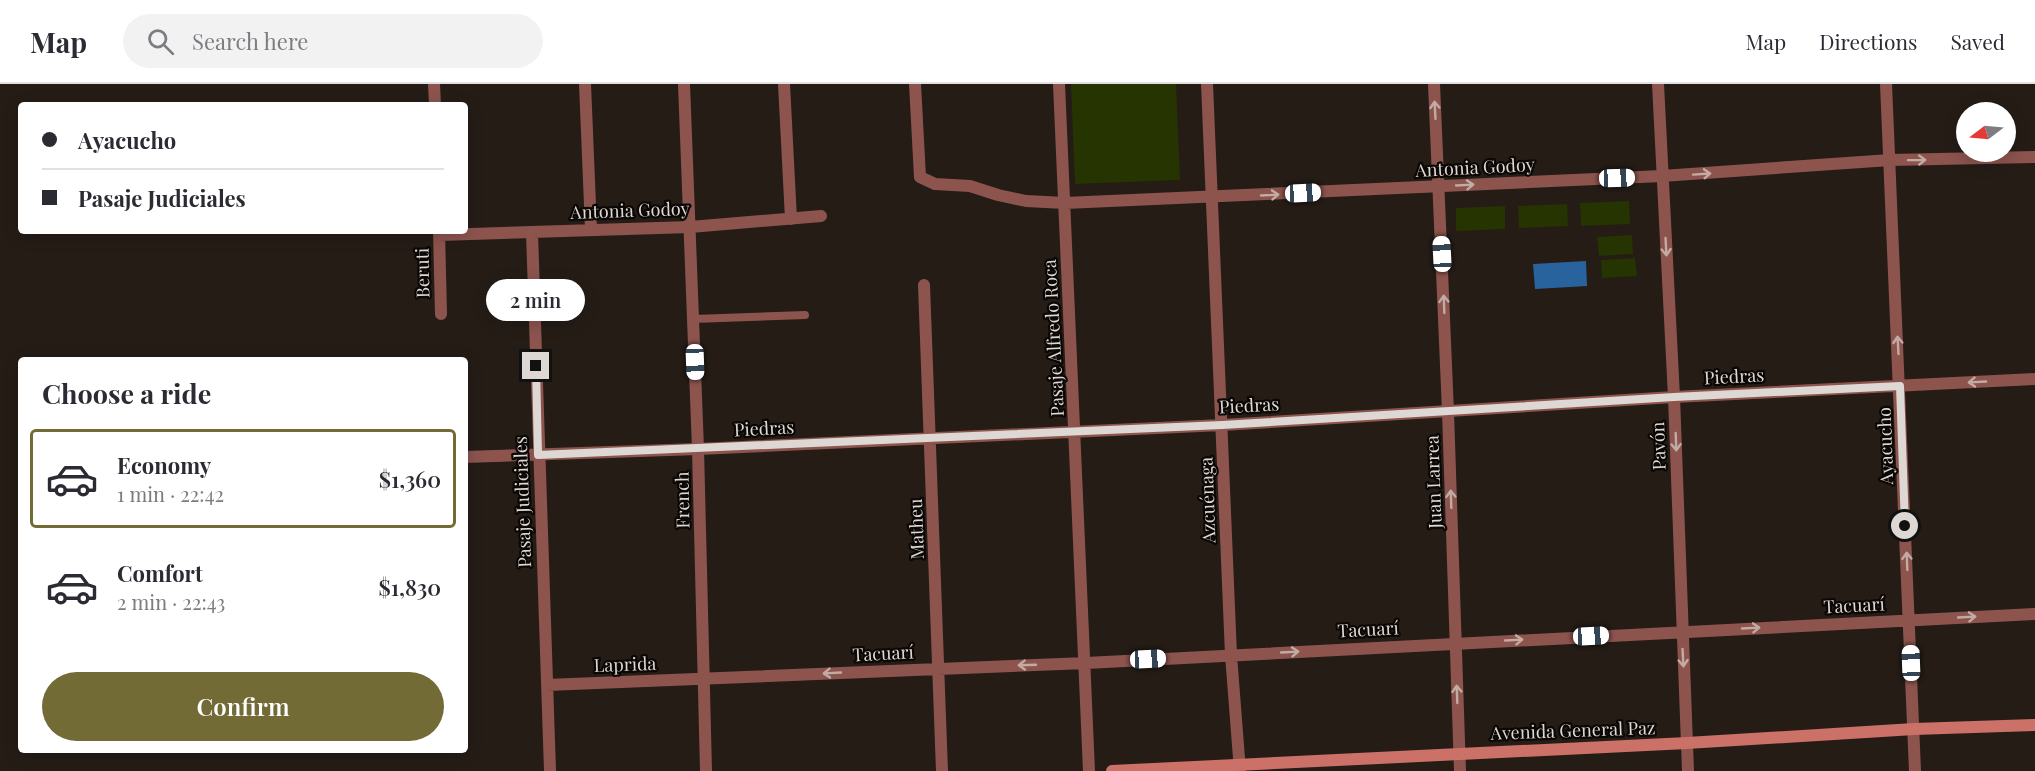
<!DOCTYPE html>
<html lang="en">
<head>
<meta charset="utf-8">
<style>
	body { margin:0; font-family:"Playfair Display",serif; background:#f2f2f3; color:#2b2b33; height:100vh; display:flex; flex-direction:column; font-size:22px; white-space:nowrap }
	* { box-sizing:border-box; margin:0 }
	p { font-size:20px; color:#7c7c81 }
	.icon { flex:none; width:33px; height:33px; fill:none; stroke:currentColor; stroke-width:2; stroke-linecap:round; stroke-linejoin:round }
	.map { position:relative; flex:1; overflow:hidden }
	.panel { position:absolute; left:18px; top:273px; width:450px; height:396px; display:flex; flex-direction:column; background:#fff; border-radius:6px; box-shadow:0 3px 15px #0003 }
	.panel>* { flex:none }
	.banner { position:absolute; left:18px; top:18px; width:450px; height:132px; border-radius:6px; box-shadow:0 3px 15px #0003; display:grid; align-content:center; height:132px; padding:0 24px; background:#fff }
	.needle { width:39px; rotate:254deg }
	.controls { position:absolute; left:1956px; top:18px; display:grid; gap:12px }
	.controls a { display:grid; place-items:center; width:60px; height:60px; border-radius:50%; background:#fff; box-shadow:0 3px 15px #0003; font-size:30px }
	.end { position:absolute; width:27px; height:27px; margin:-14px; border:8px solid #ded8d4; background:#111; box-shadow:0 0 0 3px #111 }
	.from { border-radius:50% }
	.bubble { position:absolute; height:42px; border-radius:21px; background:#fff; box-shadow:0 3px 15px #0003; font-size:20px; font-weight:600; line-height:42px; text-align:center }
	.car { position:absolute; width:18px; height:36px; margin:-18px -9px; border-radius:8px; box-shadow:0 0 4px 2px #0007; background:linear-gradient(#fff 24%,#345 0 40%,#fff 0 76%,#345 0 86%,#fff 0) }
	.banner b { display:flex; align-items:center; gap:21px; height:57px; font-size:22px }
	.banner b+b { border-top:2px solid #e1e1e2 }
	.banner i { width:15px; height:15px; background:#2b2b33 }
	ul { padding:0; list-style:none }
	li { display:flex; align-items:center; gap:18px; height:99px; margin:0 12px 9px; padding:0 12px; border:3px solid transparent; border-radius:6px }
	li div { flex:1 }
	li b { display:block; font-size:22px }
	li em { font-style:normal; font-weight:600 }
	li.current { border-color:#736b35 }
	li>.icon { width:54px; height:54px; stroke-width:1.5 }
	h2 { padding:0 24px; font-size:27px; line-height:72px }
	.cta { display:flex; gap:12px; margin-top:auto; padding:12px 24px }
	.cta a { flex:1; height:69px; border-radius:36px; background:#736b35; color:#fff; font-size:24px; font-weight:600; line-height:69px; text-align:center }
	header { display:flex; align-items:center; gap:36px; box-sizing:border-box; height:84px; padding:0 30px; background:#fff; border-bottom:2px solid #e1e1e2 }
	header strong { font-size:28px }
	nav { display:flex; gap:33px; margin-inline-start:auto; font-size:21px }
	.search { width:420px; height:54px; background:#f2f2f3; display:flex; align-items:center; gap:15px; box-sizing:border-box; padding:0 21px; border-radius:33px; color:#7c7c81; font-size:22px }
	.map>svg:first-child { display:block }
</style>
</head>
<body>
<header>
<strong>Map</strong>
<div class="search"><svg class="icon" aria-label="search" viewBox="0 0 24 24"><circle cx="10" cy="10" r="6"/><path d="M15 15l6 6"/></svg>Search here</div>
<nav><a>Map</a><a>Directions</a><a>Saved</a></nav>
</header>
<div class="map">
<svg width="2035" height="687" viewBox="0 0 2035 687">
	<rect width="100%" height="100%" fill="#251c16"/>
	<path fill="#253400" d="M 1071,0 L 1176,0 L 1180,96 L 1075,100 Z
		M 1629,117 L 1630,140 L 1581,142 L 1580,119 Z
		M 1567,120 L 1568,142 L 1519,144 L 1518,122 Z
		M 1505,122 L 1505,145 L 1456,147 L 1456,124 Z
		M 1632,151 L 1633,170 L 1599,172 L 1597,153 Z
		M 1635,174 L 1637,192 L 1602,194 L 1601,176 Z"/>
	<path fill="#29639d" d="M 1586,177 L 1587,202 L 1535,205 L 1533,180 Z"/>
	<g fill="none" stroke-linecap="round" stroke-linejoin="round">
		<path stroke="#8d544e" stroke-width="8" d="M 693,235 L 805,231"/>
		<path stroke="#8d544e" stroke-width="12" d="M 434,0 L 435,21
			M 585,0 L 591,145
			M 784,0 L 791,135
			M 915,0 L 920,93 L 935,100 L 970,102 L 998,111 L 1026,117 L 1065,119 L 1662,92 L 1890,76 L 2035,73
			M 1059,0 L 1089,687
			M 1207,0 L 1231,571 L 1240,687
			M 1434,0 L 1448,328 L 1460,687
			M 1658,0 L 1674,313 L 1688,687
			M 1886,0 L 1915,687
			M 439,147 L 441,230
			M 532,149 L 550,687
			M 440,151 L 690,143 L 821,132
			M 924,201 L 942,687
			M 465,373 L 698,365 L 1222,341 L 1674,313 L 2035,295
			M 547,601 L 1086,579 L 2035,530"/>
		<path stroke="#8d544e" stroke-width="12" d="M 684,0 L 698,365 L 706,687"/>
		<path stroke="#cc7168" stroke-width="12" d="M 1112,687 L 1687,659 L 1914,645 L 2035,641"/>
	</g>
	<defs><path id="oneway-shaft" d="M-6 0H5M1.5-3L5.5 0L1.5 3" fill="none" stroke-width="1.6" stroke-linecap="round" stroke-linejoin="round" transform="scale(1.5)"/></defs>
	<g stroke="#c2aaa5">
		<use href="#oneway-shaft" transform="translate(1435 26) rotate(-93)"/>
		<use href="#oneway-shaft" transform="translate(1917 76) rotate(-1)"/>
		<use href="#oneway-shaft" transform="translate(1702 90) rotate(-4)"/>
		<use href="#oneway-shaft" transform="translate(1465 101) rotate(-3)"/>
		<use href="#oneway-shaft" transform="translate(1270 111) rotate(-3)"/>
		<use href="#oneway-shaft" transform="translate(1666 163) rotate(87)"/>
		<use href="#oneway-shaft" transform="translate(1444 220) rotate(-92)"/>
		<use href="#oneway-shaft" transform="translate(1898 261) rotate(-93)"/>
		<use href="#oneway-shaft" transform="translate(1977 298) rotate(177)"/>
		<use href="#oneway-shaft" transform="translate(1676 358) rotate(88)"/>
		<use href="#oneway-shaft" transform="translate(1451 415) rotate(-92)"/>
		<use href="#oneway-shaft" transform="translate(1907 477) rotate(-92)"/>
		<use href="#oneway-shaft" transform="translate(1967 533) rotate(-3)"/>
		<use href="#oneway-shaft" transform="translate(1751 544) rotate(-3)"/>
		<use href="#oneway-shaft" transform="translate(1514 556) rotate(-3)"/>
		<use href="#oneway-shaft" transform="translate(1290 568) rotate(-3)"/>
		<use href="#oneway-shaft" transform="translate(1683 574) rotate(87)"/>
		<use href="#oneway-shaft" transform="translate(1027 581) rotate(178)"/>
		<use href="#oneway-shaft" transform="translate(832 589) rotate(177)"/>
		<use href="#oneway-shaft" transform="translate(1457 610) rotate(-92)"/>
	</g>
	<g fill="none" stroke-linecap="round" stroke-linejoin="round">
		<path stroke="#ded8d4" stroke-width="8" d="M 536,282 L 538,371 L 1222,341 L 1674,313 L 1900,302 L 1905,442"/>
	</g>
	<g text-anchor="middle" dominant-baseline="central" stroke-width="4.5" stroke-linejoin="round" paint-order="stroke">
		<g font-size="18" fill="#ded8d4" stroke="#0b0705">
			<text transform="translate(1475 83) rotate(-3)">Antonia Godoy</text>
			<text transform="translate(630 126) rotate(-2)">Antonia Godoy</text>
			<text transform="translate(422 189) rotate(-91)">Beruti</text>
			<text transform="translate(1053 254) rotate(-93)">Pasaje Alfredo Roca</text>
			<text transform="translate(1734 292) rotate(-3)">Piedras</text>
			<text transform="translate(1249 321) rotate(-3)">Piedras</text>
			<text transform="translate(764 344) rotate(-3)">Piedras</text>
			<text transform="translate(1658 362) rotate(-92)">Pavón</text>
			<text transform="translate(1885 362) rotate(-92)">Ayacucho</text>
			<text transform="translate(1433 398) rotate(-92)">Juan Larrea</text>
			<text transform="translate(682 416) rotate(-91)">French</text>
			<text transform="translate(1207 416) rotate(-92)">Azcuénaga</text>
			<text transform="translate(522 418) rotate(-92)">Pasaje Judiciales</text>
			<text transform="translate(916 445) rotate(-92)">Matheu</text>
			<text transform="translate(1854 521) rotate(-3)">Tacuarí</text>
			<text transform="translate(1368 545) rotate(-3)">Tacuarí</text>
			<text transform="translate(883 569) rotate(-3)">Tacuarí</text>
			<text transform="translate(625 580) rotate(-2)">Laprida</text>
			<text transform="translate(1573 646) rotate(-2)">Avenida General Paz</text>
		</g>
	</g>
</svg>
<div class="controls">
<a><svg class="needle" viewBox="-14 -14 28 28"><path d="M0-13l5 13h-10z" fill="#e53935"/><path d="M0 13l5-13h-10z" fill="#7c7c81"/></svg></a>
</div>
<i class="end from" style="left:1905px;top:442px"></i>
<i class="end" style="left:536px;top:282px"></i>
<div class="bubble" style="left:486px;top:195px;width:99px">2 min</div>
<i class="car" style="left:1617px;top:94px;rotate:88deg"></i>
<i class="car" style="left:1303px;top:109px;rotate:87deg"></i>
<i class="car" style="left:1442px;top:170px;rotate:357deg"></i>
<i class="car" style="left:695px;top:278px;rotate:178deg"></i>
<i class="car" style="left:1591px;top:552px;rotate:87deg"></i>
<i class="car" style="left:1148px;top:575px;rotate:87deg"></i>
<i class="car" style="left:1911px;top:579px;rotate:358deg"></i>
<div class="banner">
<b><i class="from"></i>Ayacucho</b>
<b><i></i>Pasaje Judiciales</b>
</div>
<section class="panel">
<h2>Choose a ride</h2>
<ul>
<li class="current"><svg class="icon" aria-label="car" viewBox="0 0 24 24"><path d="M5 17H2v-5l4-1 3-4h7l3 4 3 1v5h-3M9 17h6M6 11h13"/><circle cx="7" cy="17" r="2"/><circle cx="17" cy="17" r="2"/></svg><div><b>Economy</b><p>1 min · 22:42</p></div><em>$1,360</em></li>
<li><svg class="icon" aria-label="car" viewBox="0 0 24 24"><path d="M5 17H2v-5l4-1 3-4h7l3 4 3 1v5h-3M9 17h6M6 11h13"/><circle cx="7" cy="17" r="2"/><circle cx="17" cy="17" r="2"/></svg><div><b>Comfort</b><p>2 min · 22:43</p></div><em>$1,830</em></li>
</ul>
<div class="cta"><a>Confirm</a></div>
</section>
</div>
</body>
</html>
